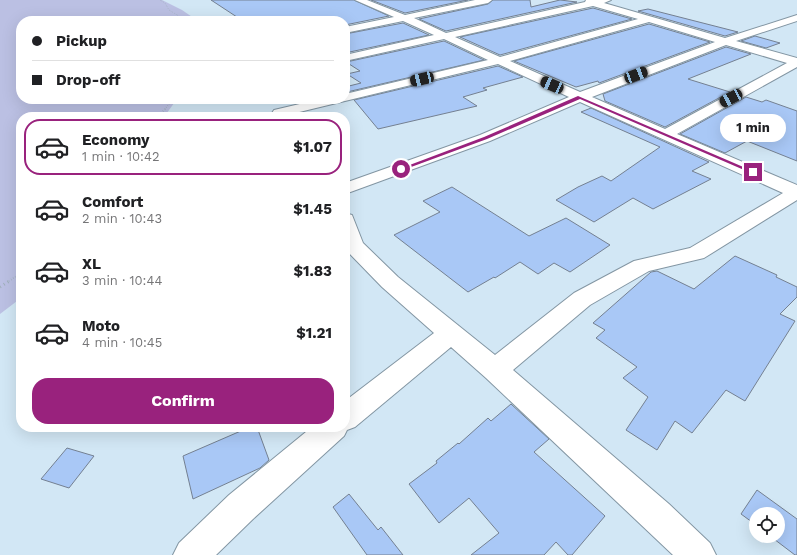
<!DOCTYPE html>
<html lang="en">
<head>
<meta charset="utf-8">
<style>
	body { margin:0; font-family:"Work Sans",sans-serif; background:#f6f6f6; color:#202124; height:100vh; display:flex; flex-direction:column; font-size:15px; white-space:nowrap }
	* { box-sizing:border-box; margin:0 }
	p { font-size:13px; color:#757577 }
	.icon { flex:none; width:22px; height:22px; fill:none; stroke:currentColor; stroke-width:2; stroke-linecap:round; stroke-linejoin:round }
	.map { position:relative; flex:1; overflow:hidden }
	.side { position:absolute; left:16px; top:112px; width:334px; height:320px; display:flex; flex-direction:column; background:#fff; border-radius:16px; box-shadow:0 4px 16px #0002 }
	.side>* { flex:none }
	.banner { position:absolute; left:16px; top:16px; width:334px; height:88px; border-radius:16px; box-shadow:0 4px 16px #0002; display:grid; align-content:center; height:88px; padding:0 16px; background:#fff }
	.fabs { position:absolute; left:749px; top:507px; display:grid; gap:8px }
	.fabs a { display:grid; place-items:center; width:36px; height:36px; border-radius:50%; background:#fff; box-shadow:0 4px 16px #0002; font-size:20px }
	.end { position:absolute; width:18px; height:18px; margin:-9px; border:5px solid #99227d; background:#fff; box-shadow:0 0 0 2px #fff }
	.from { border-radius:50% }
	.bubble { position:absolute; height:28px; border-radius:14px; background:#fff; box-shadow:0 4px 16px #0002; font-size:13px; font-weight:700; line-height:28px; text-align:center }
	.car { position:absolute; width:12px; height:24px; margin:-12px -6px; border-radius:5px; box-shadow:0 0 3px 1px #0007; background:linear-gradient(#222 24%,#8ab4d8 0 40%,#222 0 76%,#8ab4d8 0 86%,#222 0) }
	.banner b { display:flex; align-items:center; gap:14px; height:38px; font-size:15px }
	.banner b+b { border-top:1px solid #e0e0e0 }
	.banner i { width:10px; height:10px; background:#202124 }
	ul { padding:7px 0 0; list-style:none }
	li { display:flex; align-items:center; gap:12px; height:56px; margin:0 8px 6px; padding:0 8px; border:2px solid transparent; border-radius:16px }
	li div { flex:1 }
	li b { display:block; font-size:15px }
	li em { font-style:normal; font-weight:700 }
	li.active { border-color:#99227d }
	li>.icon { width:36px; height:36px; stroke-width:1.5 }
	.action { display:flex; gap:8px; margin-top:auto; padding:8px 16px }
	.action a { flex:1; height:46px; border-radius:16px; background:#99227d; color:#fff; font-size:16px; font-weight:700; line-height:46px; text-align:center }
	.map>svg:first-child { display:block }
</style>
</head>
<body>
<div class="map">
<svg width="797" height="555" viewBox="0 0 797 555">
	<rect width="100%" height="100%" fill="#d2e7f5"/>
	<path fill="#bbc0e3" d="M 0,0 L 162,0 L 182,10 L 198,21 L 21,21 L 21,99 L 177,99 L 164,117 L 21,117 L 21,298 L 0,314 Z"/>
	<path fill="#a9c8f6" stroke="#748091" d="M 211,0 L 354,0 L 389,16 L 345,25 L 345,21 L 243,21 Z
		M 371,0 L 468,0 L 405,13 Z
		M 493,0 L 530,0 L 531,7 L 560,0 L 577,2 L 446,31 L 419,19 L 488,4 Z
		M 593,8 L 632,19 L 500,55 L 460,37 Z
		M 648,9 L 738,32 L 725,36 L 638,11 Z
		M 403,23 L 429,35 L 345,53 L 345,34 Z
		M 649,24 L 710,42 L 599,83 L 598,81 L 576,87 L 514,61 Z
		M 755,36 L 780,43 L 766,48 L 741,41 Z
		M 444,41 L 484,60 L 347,92 L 345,90 L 345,87 L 361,83 L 347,74 L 360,71 L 346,62 Z
		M 726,47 L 751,54 L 688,79 L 730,92 L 665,127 L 605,101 L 603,94 Z
		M 498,66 L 523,77 L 483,88 L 487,90 L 463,97 L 477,106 L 378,129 L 354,100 Z
		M 746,97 L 762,102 L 766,100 L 797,111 L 797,161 L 747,141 L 725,153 L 680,134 Z
		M 591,108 L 709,162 L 692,171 L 711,179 L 653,209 L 633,198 L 594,222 L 556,200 L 578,187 L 602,176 L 611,181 L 660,147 L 581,112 Z
		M 452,187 L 529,236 L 566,218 L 610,245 L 570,272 L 554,263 L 538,274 L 520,262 L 495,278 L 494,277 L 468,292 L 394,235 L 440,212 L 423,201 Z
		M 735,256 L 777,275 L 776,277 L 797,287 L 797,297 L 780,314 L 795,321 L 745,401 L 726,390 L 692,433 L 675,421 L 657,450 L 626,430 L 648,397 L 623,378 L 637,367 L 596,338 L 605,330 L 593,323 L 651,272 L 657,271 L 694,289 Z
		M 511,404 L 549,439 L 534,452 L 605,516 L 572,555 L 568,555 L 556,542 L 544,555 L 471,555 L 499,533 L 469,498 L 439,523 L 409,484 L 437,463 L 436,461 L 458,443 L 459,444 L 488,418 L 491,421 Z
		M 250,427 L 257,427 L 269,460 L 260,468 L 193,499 L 183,456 Z
		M 67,448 L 94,456 L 69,488 L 41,479 Z
		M 757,490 L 797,519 L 797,555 L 795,555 L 770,536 L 778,536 L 778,514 L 756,514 L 756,525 L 741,514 Z
		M 349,494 L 378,530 L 381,527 L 403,555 L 367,555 L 333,507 Z"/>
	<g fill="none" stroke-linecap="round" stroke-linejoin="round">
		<defs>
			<path id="street" d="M 355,0 L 367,0 L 405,15 L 475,0 L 492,0 L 488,3 L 414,18 L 446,33 L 585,2 L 586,0 L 611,0 L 604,3 L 725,38 L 797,15 L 797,21 L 736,41 L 797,58 L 797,67 L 677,134 L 797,185 L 797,200 L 704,258 L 649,271 L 590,305 L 513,370 L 669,504 L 710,543 L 716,555 L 673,555 L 486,378 L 451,347 L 355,427 L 347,430 L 344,436 L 253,519 L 216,555 L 173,555 L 179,543 L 229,495 L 312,427 L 345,427 L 345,401 L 434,333 L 382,287 L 347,251 L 345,248 L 345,213 L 352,215 L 363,243 L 398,277 L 495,355 L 574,293 L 634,261 L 690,248 L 783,193 L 580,102 L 490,141 L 345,194 L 345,183 L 480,135 L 569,97 L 498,64 L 287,115 L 288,117 L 274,117 L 272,113 L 274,110 L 321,99 L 345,99 L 345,94 L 488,60 L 444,39 L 345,61 L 345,55 L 434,35 L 403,21 L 345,33 L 345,27 L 394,17 ZM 593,6 L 638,19 L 500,57 L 455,37 ZM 649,22 L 715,42 L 580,92 L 510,61 ZM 726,45 L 787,63 L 665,129 L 592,97 Z"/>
		</defs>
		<use href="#street" stroke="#8396a3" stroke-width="2"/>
		<path stroke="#9eafba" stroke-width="1" stroke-dasharray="0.5 1.5" stroke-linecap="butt" d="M 160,0 L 165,3 L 169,10 L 187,21"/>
		<path stroke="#9eafba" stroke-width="1.5" stroke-dasharray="0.5 1.5" stroke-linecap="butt" d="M 165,109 L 173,99"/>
		<path stroke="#9eafba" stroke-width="2" stroke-dasharray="0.5 2" stroke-linecap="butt" d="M 158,117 L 166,108
			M 9,281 L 21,273"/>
		<path stroke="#9eafba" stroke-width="3" stroke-dasharray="1 3.5" stroke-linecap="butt" d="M 0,287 L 11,280"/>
		<use href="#street" fill="#fff" fill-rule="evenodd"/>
	</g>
	<path fill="#99227d" d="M 578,96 L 755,172 L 751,173 L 580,99 L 487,139 L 403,170 L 399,169 L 484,137 Z"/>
</svg>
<div class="fabs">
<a><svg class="icon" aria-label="locate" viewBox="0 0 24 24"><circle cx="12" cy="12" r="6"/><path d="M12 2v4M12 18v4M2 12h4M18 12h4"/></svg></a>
</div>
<i class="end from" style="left:401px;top:169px"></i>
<i class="end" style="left:753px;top:172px"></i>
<div class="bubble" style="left:720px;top:114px;width:66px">1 min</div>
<i class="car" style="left:636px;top:75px;rotate:69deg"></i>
<i class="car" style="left:422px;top:79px;rotate:257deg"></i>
<i class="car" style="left:552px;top:85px;rotate:294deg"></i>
<i class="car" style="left:731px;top:98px;rotate:242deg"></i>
<div class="banner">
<b><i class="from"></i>Pickup</b>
<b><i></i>Drop-off</b>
</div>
<section class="side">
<ul>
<li class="active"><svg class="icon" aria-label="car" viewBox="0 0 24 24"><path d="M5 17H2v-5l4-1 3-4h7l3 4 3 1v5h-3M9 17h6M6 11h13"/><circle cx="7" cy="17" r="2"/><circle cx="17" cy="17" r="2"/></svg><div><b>Economy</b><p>1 min · 10:42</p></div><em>$1.07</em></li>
<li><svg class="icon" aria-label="car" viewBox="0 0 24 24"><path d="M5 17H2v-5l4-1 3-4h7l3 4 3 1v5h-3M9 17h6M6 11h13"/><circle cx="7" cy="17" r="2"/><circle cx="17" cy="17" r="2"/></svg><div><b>Comfort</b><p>2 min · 10:43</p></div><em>$1.45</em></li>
<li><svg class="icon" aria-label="car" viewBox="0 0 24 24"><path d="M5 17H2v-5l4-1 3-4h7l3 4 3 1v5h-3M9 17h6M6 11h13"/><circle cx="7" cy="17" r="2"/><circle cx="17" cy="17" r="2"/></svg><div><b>XL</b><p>3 min · 10:44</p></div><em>$1.83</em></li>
<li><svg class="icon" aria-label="car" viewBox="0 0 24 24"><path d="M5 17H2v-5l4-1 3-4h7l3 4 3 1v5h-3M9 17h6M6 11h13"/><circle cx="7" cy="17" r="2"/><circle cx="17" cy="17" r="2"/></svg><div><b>Moto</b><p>4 min · 10:45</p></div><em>$1.21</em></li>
</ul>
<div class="action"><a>Confirm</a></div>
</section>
</div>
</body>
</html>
